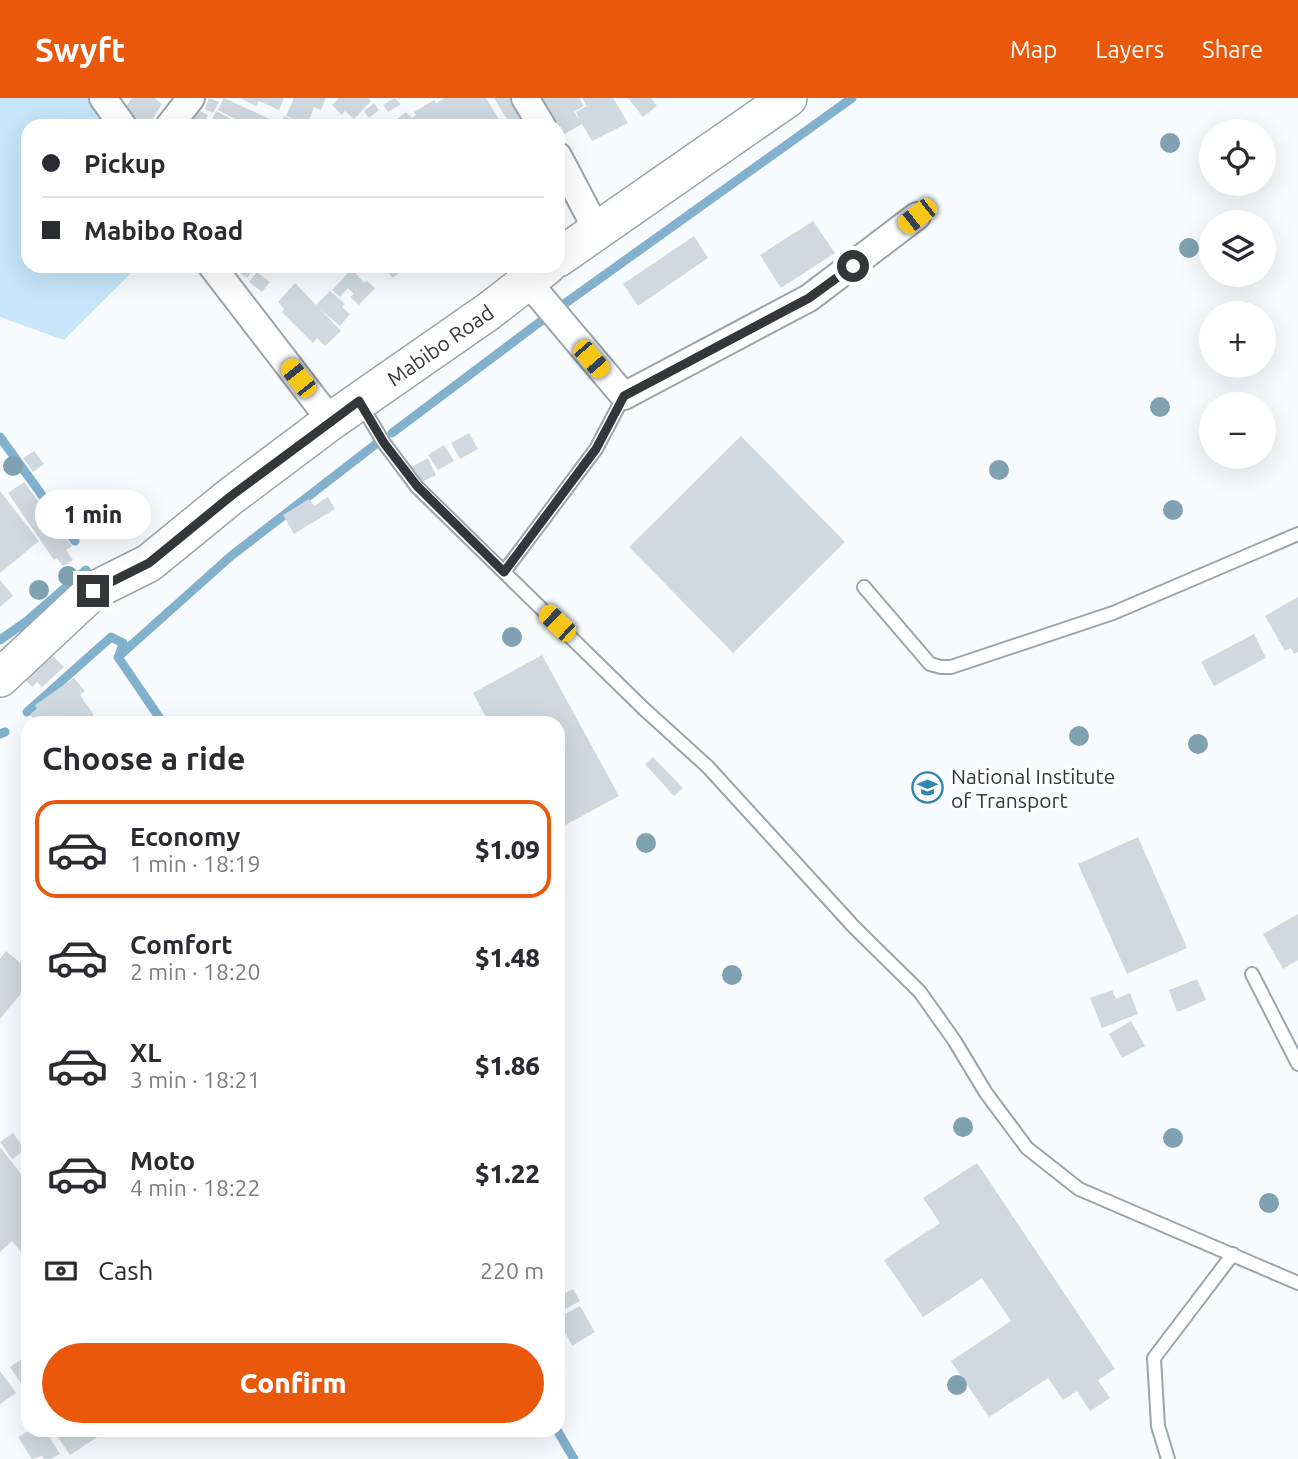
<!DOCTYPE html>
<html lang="en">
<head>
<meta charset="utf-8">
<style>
	body { margin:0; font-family:Ubuntu,sans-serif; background:#f7f7f7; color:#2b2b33; height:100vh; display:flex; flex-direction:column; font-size:26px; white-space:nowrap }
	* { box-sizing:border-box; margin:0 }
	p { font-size:23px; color:#7c7c81 }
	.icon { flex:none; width:38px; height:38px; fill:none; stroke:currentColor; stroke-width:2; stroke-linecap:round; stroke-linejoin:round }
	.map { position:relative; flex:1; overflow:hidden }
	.drawer { position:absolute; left:21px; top:618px; width:544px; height:721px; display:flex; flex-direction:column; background:#fff; border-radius:21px; box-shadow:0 7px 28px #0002 }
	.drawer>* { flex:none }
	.banner { position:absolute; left:21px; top:21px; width:544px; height:154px; border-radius:21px; box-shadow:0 7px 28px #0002; display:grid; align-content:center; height:154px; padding:0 21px; background:#fff }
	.controls { position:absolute; left:1199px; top:21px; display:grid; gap:14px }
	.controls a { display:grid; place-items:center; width:77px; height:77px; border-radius:50%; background:#fff; box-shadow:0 7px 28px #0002; font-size:35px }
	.end { position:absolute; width:32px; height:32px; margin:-16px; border:9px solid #333739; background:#fff; box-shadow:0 0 0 4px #fff }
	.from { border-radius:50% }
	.bubble { position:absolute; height:49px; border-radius:24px; background:#fff; box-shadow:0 7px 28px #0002; font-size:23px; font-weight:800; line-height:49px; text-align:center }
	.car { position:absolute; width:21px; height:42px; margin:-21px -10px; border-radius:9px; box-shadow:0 0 5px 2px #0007; background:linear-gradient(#f5c518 24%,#345 0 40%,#f5c518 0 76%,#345 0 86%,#f5c518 0) }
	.banner b { display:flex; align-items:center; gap:24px; height:66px; font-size:26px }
	.banner b+b { border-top:2px solid #e1e1e2 }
	.banner i { width:18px; height:18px; background:#2b2b33 }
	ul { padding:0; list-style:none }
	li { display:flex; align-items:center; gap:21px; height:98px; margin:0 14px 10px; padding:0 7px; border:4px solid transparent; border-radius:21px }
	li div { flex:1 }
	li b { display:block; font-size:26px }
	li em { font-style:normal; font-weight:800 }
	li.selected { border-color:#ea580c }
	li>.icon { width:63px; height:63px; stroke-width:1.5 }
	h2 { padding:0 21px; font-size:32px; line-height:84px }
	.pay { display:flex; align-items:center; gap:18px; height:77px; padding:0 21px; font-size:26px }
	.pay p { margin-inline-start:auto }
	.button { display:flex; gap:14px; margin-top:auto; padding:14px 21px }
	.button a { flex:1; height:80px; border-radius:42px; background:#ea580c; color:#fff; font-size:28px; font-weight:800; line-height:80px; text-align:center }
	header { display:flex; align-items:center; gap:42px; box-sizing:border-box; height:98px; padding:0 35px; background:#ea580c; color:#fff }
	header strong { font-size:33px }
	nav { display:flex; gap:38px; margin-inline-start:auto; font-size:24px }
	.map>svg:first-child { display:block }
</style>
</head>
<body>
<header>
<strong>Swyft</strong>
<nav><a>Map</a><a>Layers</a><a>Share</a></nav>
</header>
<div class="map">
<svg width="1298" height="1361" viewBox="0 0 1298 1361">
	<rect width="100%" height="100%" fill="#f8fcfe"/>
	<path fill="#c7e6fa" d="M 0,0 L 93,0 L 110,28 L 28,28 L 28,168 L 138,168 L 64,242 L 0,219 Z"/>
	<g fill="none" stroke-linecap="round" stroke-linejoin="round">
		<path stroke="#82b1ce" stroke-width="9" d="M 392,335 L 553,214 L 852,0
			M 0,339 L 75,443
			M 0,542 L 27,523 L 86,472
			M 118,559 L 231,458 L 376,346
			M 118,559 L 163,625
			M 27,614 L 111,539 L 123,545 L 119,558
			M 0,636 L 5,634
			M 557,1332 L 574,1361"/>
	</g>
	<path fill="#cfd9df" d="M 132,0 L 154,0 L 162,6 L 148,28 L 123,13 Z
		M 209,0 L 219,4 L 213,15 L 205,11 Z
		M 224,0 L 270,21 L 266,28 L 249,28 L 218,12 Z
		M 240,0 L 284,0 L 279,12 L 259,3 L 256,8 Z
		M 294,0 L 326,0 L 321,12 L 314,9 L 307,27 L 286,18 Z
		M 339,0 L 368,0 L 371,3 L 354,21 L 345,13 L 342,17 L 332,7 Z
		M 394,0 L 401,6 L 388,14 L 383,7 Z
		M 445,0 L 486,0 L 503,28 L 394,28 L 392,25 L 406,14 L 412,20 L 416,17 L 414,14 L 434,2 L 436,5 Z
		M 494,0 L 516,0 L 533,28 L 511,28 Z
		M 531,0 L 579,0 L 584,8 L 574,14 L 579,22 L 576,14 L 587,8 L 582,0 L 613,0 L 628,25 L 592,43 L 582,26 L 558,40 L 558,28 L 549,28 Z
		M 628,0 L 651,0 L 657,8 L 643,19 Z
		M 374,5 L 379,12 L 369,20 L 364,13 Z
		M 192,9 L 208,17 L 203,28 L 182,28 Z
		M 216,13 L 245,28 L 209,28 Z
		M 284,18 L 296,24 L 294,28 L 272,28 L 274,25 L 280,27 Z
		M 813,123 L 835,155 L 781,190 L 760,157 Z
		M 694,138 L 708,160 L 638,208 L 623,186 Z
		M 234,168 L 254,168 L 255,169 L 247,180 L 233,170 Z
		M 382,168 L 413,168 L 409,172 L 406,168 L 393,180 Z
		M 352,171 L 364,185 L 367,183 L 375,190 L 359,207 L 350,199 L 354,196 L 348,190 L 340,199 L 332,192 Z
		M 257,174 L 270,184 L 262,194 L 249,184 Z
		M 295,185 L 316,207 L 330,193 L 345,206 L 342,209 L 350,216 L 340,228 L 320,211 L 341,233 L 325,248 L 317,240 L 313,245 L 282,214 L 284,211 L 278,204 Z
		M 469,335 L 478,351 L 460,361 L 451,345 Z
		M 741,338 L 845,444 L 733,555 L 629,449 Z
		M 444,347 L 454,363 L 438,372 L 428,357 Z
		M 34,353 L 44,366 L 33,374 L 23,360 Z
		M 428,360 L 436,377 L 420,385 L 411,369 Z
		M 24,384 L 72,448 L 66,452 L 73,462 L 63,468 L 57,460 L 54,462 L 8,395 Z
		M 0,393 L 39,443 L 0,475 Z
		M 77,399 L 87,418 L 72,426 L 62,407 Z
		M 328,399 L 335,411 L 294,436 L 283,417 L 309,401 L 314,408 Z
		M 0,482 L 13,498 L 0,509 Z
		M 1298,499 L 1298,554 L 1294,556 L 1291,550 L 1285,553 L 1265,518 Z
		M 1254,536 L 1266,560 L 1214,588 L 1201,564 Z
		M 49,554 L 64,569 L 42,589 L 37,584 L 32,589 L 23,579 Z
		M 542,557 L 619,698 L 558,731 L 558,625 L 489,625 L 473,595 Z
		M 74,580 L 85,593 L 80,597 L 94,617 L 90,619 L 93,625 L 36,625 L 30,616 L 37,611 L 35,607 Z
		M 653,659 L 683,690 L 674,698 L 645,666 Z
		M 1138,739 L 1187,850 L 1127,876 L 1078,766 Z
		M 1298,816 L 1298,862 L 1283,871 L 1263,836 Z
		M 6,853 L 28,871 L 28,887 L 0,921 L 0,861 Z
		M 1197,881 L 1206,902 L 1177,914 L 1169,892 Z
		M 1112,892 L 1116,901 L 1130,895 L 1138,916 L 1102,930 L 1090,900 Z
		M 1131,923 L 1145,948 L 1122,960 L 1109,936 Z
		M 13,1035 L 25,1052 L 12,1061 L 0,1044 Z
		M 0,1049 L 28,1085 L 28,1148 L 21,1154 L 12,1143 L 0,1154 Z
		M 977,1065 L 1115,1271 L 1098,1282 L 1110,1300 L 1090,1313 L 1077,1293 L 1063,1302 L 1048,1280 L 989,1319 L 951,1263 L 1011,1223 L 982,1180 L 923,1219 L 884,1162 L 940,1125 L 923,1100 Z
		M 573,1191 L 580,1203 L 558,1215 L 558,1199 Z
		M 580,1208 L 595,1234 L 572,1248 L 558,1220 Z
		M 28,1257 L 28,1295 L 10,1269 Z
		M 0,1273 L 16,1295 L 0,1306 Z
		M 30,1332 L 45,1332 L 60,1356 L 51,1361 L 44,1361 L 42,1358 L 32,1361 L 18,1339 Z
		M 53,1332 L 108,1332 L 70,1357 Z"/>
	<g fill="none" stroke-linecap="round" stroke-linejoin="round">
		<defs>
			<path id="lane" d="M 360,305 L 384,345 L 417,389 L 644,611 L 708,669 L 854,829 L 920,894 L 954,942 L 986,995 L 1027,1050 L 1079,1091 L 1298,1185
				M 504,474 L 596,351 L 624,298
				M 864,489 L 930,566 L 941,569 L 951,569 L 1113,515 L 1298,436
				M 1252,876 L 1298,966
				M 1168,1361 L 1158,1328 L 1154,1260 L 1233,1156"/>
			<path id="street" d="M 103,0 L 123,28
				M 525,0 L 542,28
				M 169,28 L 191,0
				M 558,58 L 597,132
				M 212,168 L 331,323
				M 527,183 L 624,298 L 809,200 L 917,118"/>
			<path id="secondary" d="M 558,160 L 788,0
				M 0,580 L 93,493 L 149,465 L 231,398 L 331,323 L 489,213 L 547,168"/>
		</defs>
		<use href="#lane" stroke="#9ca5ab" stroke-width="16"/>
		<use href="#street" stroke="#9ca5ab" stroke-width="30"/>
		<use href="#secondary" stroke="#9ca5ab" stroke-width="40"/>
		<use href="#lane" stroke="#fff" stroke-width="12"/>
		<use href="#street" stroke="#fff" stroke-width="26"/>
		<use href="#secondary" stroke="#fff" stroke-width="37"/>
	</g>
	<g fill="#80a1b2">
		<circle cx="1170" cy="45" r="10"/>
		<circle cx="1189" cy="150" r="10"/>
		<circle cx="1160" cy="309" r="10"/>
		<circle cx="13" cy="368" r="10"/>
		<circle cx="999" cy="372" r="10"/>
		<circle cx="1173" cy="412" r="10"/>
		<circle cx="68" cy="478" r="10"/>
		<circle cx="39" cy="492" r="10"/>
		<circle cx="512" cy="539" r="10"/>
		<circle cx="1079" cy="638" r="10"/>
		<circle cx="1198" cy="646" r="10"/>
		<circle cx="646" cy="745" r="10"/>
		<circle cx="732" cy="877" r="10"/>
		<circle cx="963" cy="1029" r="10"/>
		<circle cx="1173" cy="1040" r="10"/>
		<circle cx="1269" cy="1105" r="10"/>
		<circle cx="957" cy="1287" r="10"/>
	</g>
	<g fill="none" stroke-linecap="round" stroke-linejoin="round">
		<path stroke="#333739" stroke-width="9" d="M 93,493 L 149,465 L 231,398 L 359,303 L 384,345 L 417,388 L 504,474 L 596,351 L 624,298 L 809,200 L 853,168"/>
	</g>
	<defs>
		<symbol id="university-ring" viewBox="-11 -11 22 22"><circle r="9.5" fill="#fff" stroke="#2d86b4" stroke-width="1.5"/><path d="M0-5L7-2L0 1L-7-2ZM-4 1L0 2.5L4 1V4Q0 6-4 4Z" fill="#2d86b4"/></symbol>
	</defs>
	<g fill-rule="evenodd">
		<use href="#university-ring" x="910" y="672" width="35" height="35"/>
	</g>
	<g text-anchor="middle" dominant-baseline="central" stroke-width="5" stroke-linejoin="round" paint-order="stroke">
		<g font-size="21" fill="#333739" stroke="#fff">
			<text transform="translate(440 247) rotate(-35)">Mabibo Road</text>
		</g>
		<g font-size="21" fill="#333739" stroke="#fff" text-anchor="start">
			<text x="951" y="678">National Institute<tspan x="951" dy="24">of Transport</tspan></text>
		</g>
	</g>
</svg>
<div class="controls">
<a><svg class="icon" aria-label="locate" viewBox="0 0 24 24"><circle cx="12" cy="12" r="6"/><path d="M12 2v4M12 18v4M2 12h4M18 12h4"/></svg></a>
<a><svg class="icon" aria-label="layers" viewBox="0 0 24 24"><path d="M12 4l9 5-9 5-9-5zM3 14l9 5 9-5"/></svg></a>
<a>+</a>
<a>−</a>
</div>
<i class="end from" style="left:853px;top:168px"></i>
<i class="end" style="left:93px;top:493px"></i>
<div class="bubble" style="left:35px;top:392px;width:116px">1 min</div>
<i class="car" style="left:917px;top:118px;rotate:232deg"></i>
<i class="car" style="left:591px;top:261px;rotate:139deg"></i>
<i class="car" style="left:298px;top:280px;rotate:322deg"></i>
<i class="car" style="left:557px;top:525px;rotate:314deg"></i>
<div class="banner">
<b><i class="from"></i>Pickup</b>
<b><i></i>Mabibo Road</b>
</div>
<section class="drawer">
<h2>Choose a ride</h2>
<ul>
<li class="selected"><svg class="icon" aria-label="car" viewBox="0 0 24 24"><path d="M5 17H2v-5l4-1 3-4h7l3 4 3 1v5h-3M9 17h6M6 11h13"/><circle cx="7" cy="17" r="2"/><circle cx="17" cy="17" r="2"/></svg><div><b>Economy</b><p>1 min · 18:19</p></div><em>$1.09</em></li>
<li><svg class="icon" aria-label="car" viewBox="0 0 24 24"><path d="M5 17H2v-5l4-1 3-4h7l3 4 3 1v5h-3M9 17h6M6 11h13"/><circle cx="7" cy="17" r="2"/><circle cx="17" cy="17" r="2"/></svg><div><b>Comfort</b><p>2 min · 18:20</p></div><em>$1.48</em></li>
<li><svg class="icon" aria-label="car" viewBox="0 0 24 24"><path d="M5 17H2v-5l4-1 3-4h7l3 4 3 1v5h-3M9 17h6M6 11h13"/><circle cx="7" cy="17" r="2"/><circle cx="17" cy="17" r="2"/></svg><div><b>XL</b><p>3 min · 18:21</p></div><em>$1.86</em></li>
<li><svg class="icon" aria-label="car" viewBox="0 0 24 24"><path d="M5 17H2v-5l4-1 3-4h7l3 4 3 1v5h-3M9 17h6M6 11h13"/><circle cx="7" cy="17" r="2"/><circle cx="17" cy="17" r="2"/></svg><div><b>Moto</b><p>4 min · 18:22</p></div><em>$1.22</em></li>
</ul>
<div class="pay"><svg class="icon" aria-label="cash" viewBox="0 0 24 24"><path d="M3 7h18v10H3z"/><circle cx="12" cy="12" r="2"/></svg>Cash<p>220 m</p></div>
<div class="button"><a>Confirm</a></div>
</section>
</div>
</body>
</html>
